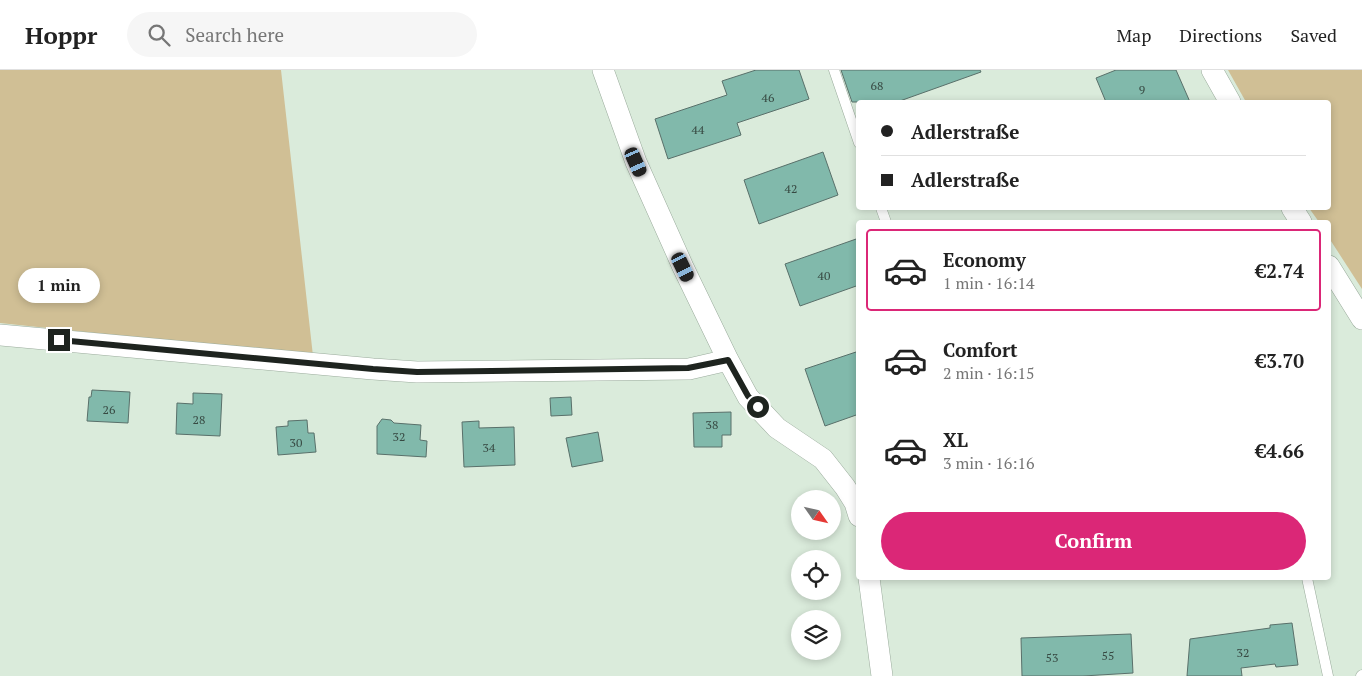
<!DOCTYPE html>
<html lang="en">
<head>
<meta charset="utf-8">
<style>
	body { margin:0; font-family:"PT Serif",serif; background:#f6f6f6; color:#222; height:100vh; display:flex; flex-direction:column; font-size:19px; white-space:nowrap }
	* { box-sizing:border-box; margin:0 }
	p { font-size:16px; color:#767676 }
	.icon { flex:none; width:28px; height:28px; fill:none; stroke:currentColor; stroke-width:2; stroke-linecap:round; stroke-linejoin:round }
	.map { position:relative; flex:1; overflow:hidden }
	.side { position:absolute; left:856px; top:150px; width:475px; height:360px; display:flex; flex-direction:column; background:#fff; border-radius:5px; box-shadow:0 2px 8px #0003 }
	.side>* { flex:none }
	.top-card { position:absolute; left:856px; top:30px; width:475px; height:110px; border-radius:5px; box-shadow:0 2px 8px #0003; display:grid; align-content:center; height:110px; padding:0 25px; background:#fff }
	.needle { width:32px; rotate:124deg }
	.controls { position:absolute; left:791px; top:420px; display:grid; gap:10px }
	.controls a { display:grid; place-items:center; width:50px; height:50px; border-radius:50%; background:#fff; box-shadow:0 2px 8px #0003; font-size:25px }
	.end { position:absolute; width:22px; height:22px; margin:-11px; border:6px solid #1e241f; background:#fff; box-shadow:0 0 0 2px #fff }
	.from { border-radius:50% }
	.bubble { position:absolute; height:35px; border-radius:18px; background:#fff; box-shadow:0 2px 8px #0003; font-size:16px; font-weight:700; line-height:35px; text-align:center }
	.car { position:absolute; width:15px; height:30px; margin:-15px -8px; border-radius:6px; box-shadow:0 0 4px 1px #0007; background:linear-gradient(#222 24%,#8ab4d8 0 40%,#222 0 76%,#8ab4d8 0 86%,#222 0) }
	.top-card b { display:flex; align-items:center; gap:18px; height:48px; font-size:19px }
	.top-card b+b { border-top:1px solid #e0e0e0 }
	.top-card i { width:12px; height:12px; background:#222 }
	ul { padding:9px 0 0; list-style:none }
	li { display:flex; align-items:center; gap:15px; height:82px; margin:0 10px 8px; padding:0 15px; border:2px solid transparent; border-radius:5px }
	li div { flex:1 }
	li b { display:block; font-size:19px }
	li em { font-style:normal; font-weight:700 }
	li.current { border-color:#db2777 }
	li>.icon { width:45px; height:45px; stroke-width:1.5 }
	.button { display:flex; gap:10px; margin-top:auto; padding:10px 25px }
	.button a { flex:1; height:58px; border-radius:30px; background:#db2777; color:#fff; font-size:20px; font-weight:700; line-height:58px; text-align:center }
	header { display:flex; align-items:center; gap:30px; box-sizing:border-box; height:70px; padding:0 25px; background:#fff; border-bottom:1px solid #e0e0e0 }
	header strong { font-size:24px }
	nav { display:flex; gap:28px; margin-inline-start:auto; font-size:18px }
	.search { width:350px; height:45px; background:#f6f6f6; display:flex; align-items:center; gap:12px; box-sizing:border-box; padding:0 18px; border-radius:28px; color:#767676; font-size:19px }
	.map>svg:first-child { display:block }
</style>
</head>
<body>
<header>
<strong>Hoppr</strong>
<div class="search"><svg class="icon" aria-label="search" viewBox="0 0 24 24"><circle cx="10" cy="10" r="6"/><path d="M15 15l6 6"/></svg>Search here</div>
<nav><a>Map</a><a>Directions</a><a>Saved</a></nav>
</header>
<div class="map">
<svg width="1362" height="606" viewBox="0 0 1362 606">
	<rect width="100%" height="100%" fill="#daebdb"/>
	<path fill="#d0bf95" d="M 0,0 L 281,0 L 313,286 L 0,253 Z
		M 1228,0 L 1362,0 L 1362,219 L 1329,168 L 1329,152 L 1319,152 L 1309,138 L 1329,138 L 1329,32 L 1246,32 Z"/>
	<path fill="#81b9ab" stroke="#59706a" d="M 756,0 L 799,0 L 809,29 L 737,53 L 741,65 L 668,89 L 655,49 L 727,25 L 722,11 Z
		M 841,0 L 980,0 L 981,2 L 897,32 L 852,32 Z
		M 1116,0 L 1176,0 L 1190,32 L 1106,32 L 1096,8 Z
		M 823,82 L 838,125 L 759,154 L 744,110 Z
		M 859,168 L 859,215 L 800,236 L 785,194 Z
		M 859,281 L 859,344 L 825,356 L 805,299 Z
		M 92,320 L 130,322 L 128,353 L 87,351 L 89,327 L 91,327 Z
		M 193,323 L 222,324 L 220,366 L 176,364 L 177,333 L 193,334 Z
		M 571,327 L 572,345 L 551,346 L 550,328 Z
		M 731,342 L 731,365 L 722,365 L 722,377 L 694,377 L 693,343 Z
		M 382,349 L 391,350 L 394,353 L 421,355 L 420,370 L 427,371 L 426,387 L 377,384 L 377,356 Z
		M 307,350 L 308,363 L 314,363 L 316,382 L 278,385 L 276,357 L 288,356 L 288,351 Z
		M 479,351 L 479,358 L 514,357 L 515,395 L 464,397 L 462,352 Z
		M 598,362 L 603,391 L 572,397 L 566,368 Z
		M 1292,553 L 1298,595 L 1276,597 L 1275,594 L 1241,598 L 1242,606 L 1187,606 L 1190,569 L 1270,558 L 1270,555 Z
		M 1131,564 L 1133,603 L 1083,606 L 1022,606 L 1021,568 Z"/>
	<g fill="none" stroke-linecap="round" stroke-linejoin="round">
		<defs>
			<path id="lane" d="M 834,0 L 859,73
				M 881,138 L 886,152
				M 1307,508 L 1328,606
				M 1361,606 L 1362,605"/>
			<path id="street" d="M 603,0 L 636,92 L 683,197 L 728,290 L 748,327 L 777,358 L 823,389 L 845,417 L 855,433 L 859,446
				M 1212,0 L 1230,32
				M 1292,138 L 1301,152
				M 1329,196 L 1362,249
				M 0,265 L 373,299 L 417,302 L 689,299 L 728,290
				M 869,508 L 882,606"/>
		</defs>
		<use href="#lane" stroke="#9aab9c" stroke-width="11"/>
		<use href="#street" stroke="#9aab9c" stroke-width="22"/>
		<use href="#lane" stroke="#fff" stroke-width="10"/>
		<use href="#street" stroke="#fff" stroke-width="21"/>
	</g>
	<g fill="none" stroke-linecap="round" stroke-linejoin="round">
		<path stroke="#1e241f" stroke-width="6" d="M 59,270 L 373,299 L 417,302 L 688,298 L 728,290 L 748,326 L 758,337"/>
	</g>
	<g text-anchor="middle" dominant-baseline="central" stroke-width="4" stroke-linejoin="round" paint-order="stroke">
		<g font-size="12" fill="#374942">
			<text x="877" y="15">68</text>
			<text x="1142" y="19">9</text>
			<text x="768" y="27">46</text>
			<text x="698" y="59">44</text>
			<text x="791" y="118">42</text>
			<text x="824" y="205">40</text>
			<text x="109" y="339">26</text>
			<text x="199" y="349">28</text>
			<text x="712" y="354">38</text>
			<text x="399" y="366">32</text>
			<text x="296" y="372">30</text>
			<text x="489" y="377">34</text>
			<text x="1243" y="582">32</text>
			<text x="1108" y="585">55</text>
			<text x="1052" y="587">53</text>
		</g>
	</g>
</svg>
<div class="controls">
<a><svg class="needle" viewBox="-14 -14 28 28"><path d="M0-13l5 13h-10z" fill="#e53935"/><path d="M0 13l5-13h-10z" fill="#767676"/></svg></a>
<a><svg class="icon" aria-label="locate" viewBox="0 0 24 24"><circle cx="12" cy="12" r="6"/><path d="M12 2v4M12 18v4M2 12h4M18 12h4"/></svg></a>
<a><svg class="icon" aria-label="layers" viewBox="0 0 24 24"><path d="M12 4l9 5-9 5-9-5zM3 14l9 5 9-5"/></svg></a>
</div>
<i class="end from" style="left:758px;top:337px"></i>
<i class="end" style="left:59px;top:270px"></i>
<div class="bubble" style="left:18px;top:198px;width:82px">1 min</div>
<i class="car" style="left:636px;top:92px;rotate:156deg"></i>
<i class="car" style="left:683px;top:197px;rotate:154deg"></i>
<div class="top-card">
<b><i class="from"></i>Adlerstraße</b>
<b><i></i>Adlerstraße</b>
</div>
<section class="side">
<ul>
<li class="current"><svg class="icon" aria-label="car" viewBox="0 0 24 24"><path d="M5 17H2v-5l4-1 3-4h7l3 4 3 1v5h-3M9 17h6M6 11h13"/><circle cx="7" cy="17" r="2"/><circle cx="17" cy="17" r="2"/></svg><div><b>Economy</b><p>1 min · 16:14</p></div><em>€2.74</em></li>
<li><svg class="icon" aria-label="car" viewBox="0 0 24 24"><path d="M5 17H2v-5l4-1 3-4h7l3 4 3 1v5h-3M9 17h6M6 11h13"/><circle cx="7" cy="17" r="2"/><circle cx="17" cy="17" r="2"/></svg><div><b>Comfort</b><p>2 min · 16:15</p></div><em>€3.70</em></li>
<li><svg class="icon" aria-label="car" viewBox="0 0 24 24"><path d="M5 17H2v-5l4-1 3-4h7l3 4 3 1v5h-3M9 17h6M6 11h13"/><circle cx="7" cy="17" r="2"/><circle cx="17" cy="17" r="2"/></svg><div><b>XL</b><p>3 min · 16:16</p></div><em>€4.66</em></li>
</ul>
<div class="button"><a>Confirm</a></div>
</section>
</div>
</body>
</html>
